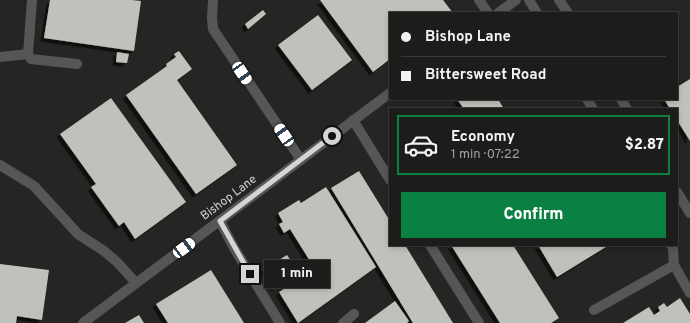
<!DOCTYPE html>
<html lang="en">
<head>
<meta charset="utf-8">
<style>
	body { margin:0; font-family:Overpass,sans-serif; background:#252523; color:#f1f3f6; height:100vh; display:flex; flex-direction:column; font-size:15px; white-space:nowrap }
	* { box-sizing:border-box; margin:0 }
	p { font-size:13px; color:#a0a1a2 }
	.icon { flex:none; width:22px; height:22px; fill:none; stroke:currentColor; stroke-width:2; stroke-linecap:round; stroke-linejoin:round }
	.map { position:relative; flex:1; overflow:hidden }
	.details { position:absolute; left:389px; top:108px; width:289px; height:138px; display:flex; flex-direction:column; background:#1c1c1a; border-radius:0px; box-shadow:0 2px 6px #0003,0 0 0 1px #3a3a39 }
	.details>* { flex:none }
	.banner { position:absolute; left:389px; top:12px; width:289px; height:88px; border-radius:0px; box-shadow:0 2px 6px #0003,0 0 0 1px #3a3a39; display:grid; align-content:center; height:88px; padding:0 12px; background:#1c1c1a }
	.end { position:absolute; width:18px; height:18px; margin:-9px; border:5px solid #d5d6d4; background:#111; box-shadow:0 0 0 2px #111 }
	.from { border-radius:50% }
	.bubble { position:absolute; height:28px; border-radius:0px; background:#1c1c1a; box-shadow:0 2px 6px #0003,0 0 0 1px #3a3a39; font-size:13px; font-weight:800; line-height:28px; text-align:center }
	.car { position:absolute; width:12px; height:24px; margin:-12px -6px; border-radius:5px; box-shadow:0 0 3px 1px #0007; background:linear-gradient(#fff 24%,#345 0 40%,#fff 0 76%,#345 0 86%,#fff 0) }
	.banner b { display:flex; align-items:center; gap:14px; height:38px; font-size:15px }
	.banner b+b { border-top:1px solid #3a3a39 }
	.banner i { width:10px; height:10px; background:#f1f3f6 }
	ul { padding:7px 0 0; list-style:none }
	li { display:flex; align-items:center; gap:12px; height:60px; margin:0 8px 6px; padding:0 4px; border:2px solid #3a3a39; border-radius:0px }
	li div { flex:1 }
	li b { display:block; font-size:15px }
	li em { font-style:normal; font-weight:800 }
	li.current { border-color:#0b8043 }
	li>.icon { width:36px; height:36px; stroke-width:1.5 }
	.primary-button { display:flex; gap:8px; margin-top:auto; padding:8px 12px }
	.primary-button a { flex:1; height:46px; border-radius:0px; background:#0b8043; color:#fff; font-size:16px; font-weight:800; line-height:46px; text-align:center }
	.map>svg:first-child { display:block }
</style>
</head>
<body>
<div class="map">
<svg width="690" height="323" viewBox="0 0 690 323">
	<defs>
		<filter id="shadow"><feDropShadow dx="-3.5" dy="3.5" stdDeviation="0" flood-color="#0009"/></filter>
	</defs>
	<rect width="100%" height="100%" fill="#252623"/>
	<path fill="#bec1bc" filter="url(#shadow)" d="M 50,0 L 132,0 L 141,1 L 134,51 L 44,38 Z
		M 320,0 L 443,0 L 453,13 L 390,13 L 390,59 L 373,72 Z
		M 263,10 L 266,14 L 248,29 L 245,24 Z
		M 318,15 L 352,60 L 312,90 L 278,45 Z
		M 179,51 L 192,69 L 177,80 L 237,165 L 196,194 L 126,95 L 167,66 L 166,64 L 176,57 L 174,54 Z
		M 117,52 L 129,54 L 127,63 L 116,62 Z
		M 690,79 L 690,141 L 677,120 L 677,109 L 670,109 L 664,99 L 677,99 L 677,87 Z
		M 111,98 L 186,202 L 135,239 L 124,222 L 119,226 L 91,187 L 96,184 L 60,134 Z
		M 457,99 L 498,99 L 504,109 L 464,109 Z
		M 359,171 L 390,221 L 390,245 L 405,245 L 453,323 L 413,323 L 331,188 Z
		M 326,187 L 376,267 L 298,323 L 279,292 L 315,269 L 290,229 L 284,233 L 279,224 L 283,222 L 278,213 L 299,200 L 301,203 Z
		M 451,245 L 513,245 L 559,318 L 551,323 L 500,323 Z
		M 538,245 L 609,245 L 557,277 Z
		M 287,255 L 298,271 L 274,286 L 264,269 Z
		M 0,264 L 49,270 L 42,320 L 17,316 L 16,323 L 0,323 Z
		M 211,270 L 244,323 L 168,323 L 156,304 Z
		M 680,298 L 690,314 L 690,323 L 623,323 L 649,307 L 654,315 L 660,311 L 658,307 L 664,303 L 667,307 Z
		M 395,301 L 409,321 L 407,323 L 365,323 Z
		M 139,315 L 144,323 L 125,323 Z"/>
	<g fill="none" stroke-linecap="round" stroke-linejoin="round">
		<path stroke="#565755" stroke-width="10" d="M 32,0 L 28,54 L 31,59 L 77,64
			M 213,0 L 212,18 L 213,29 L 301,160
			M 479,0 L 488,13
			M 529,0 L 537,13
			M 559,0 L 568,13
			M 498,13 L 516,0
			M 0,57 L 28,54
			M 587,99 L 593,109
			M 621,99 L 627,109
			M 353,120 L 390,180
			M 0,165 L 34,186 L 78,234 L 104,251 L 117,262 L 136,283
			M 677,192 L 690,213
			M 220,221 L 234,248 L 280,323
			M 430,245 L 479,323
			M 674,265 L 690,293
			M 594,310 L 674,265 L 673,248 L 671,245
			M 83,323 L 390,93
			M 343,323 L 354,314"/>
	</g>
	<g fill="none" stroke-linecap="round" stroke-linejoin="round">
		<path stroke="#d5d6d4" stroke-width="5" d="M 250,274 L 220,221 L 332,136"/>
	</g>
	<g text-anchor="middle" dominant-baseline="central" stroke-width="4" stroke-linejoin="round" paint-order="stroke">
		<g font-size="12" fill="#d5d6d4" stroke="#252623">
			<text transform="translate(229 198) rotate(-37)">Bishop Lane</text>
		</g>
	</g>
</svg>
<i class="end from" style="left:332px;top:136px"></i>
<i class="end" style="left:250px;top:274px"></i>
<div class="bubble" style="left:264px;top:260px;width:66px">1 min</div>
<i class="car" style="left:242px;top:73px;rotate:146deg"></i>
<i class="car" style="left:284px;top:135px;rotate:326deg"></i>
<i class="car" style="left:184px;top:248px;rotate:53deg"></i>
<div class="banner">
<b><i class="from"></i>Bishop Lane</b>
<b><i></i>Bittersweet Road</b>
</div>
<section class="details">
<ul>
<li class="current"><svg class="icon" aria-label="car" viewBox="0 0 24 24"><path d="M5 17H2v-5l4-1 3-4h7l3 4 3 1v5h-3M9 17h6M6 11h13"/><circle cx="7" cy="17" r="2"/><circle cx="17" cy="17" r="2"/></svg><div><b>Economy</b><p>1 min · 07:22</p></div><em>$2.87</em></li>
</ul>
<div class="primary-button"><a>Confirm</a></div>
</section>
</div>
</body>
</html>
